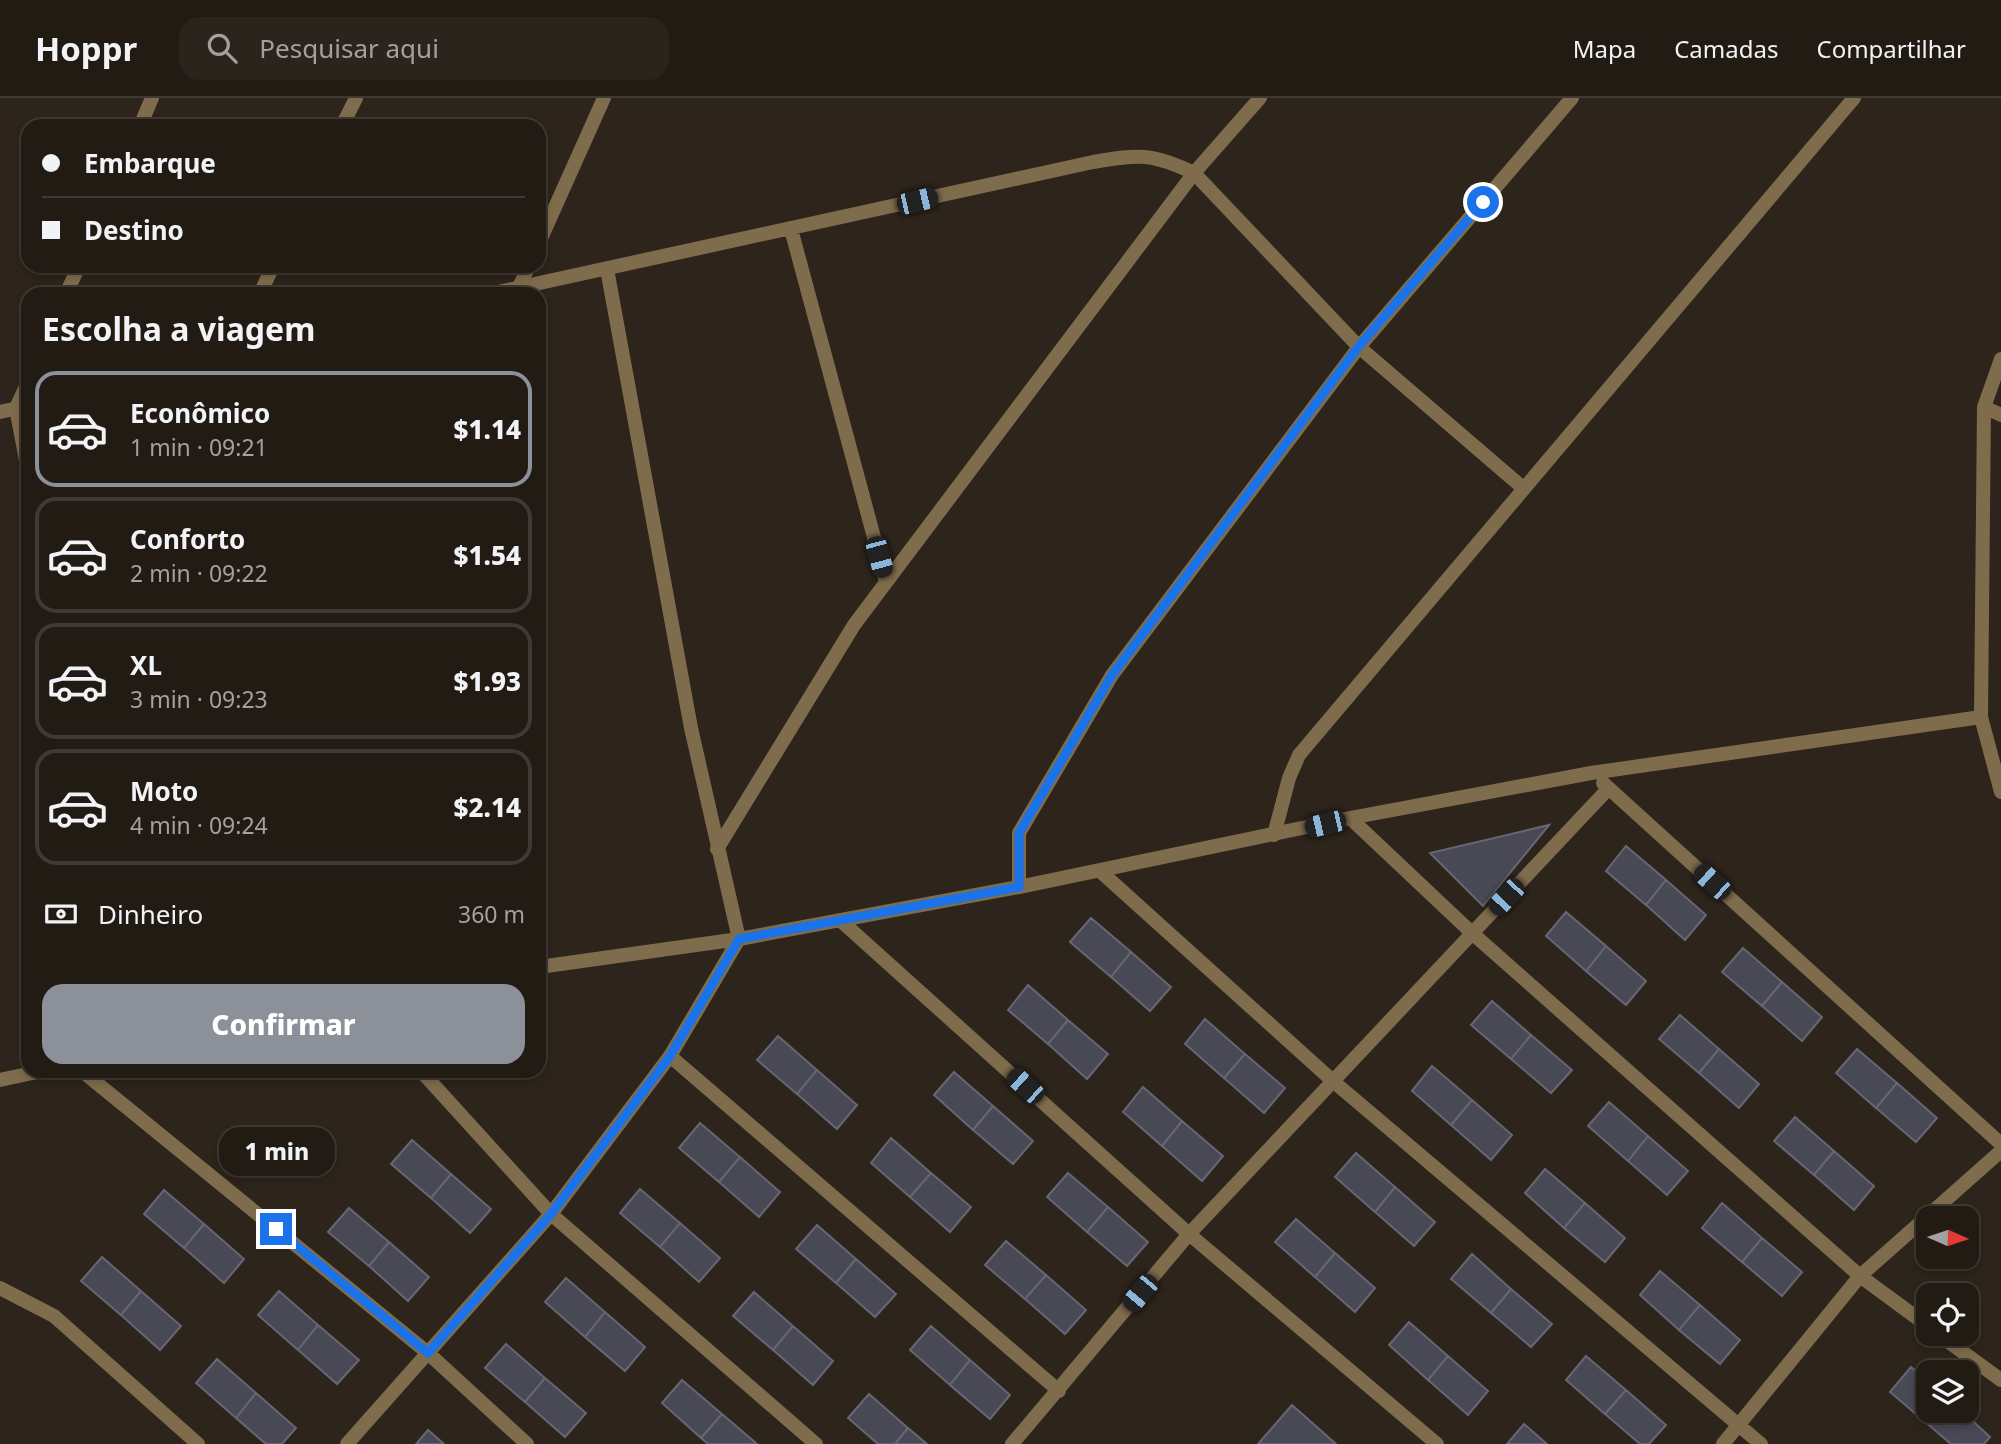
<!DOCTYPE html>
<html lang="pt">
<head>
<meta charset="utf-8">
<style>
	body { margin:0; font-family:"Noto Sans",sans-serif; background:#2a241d; color:#f1f3f6; height:100vh; display:flex; flex-direction:column; font-size:26px; white-space:nowrap }
	* { box-sizing:border-box; margin:0 }
	p { font-size:23px; color:#a2a1a0 }
	.icon { flex:none; width:38px; height:38px; fill:none; stroke:currentColor; stroke-width:2; stroke-linecap:round; stroke-linejoin:round }
	.map { position:relative; flex:1; overflow:hidden }
	.details { position:absolute; left:21px; top:189px; width:525px; height:791px; display:flex; flex-direction:column; background:#221b14; border-radius:21px; box-shadow:0 4px 10px #0003,0 0 0 2px #3f3934 }
	.details>* { flex:none }
	.guide { position:absolute; left:21px; top:21px; width:525px; height:154px; border-radius:21px; box-shadow:0 4px 10px #0003,0 0 0 2px #3f3934; display:grid; align-content:center; height:154px; padding:0 21px; background:#221b14 }
	.needle { width:46px; rotate:93deg }
	.tools { position:absolute; left:1916px; top:1108px; display:grid; gap:14px }
	.tools a { display:grid; place-items:center; width:63px; height:63px; border-radius:14px; background:#221b14; box-shadow:0 4px 10px #0003,0 0 0 2px #3f3934; font-size:35px }
	.end { position:absolute; width:32px; height:32px; margin:-16px; border:9px solid #1a73e8; background:#fff; box-shadow:0 0 0 4px #fff }
	.from { border-radius:50% }
	.bubble { position:absolute; height:49px; border-radius:21px; background:#221b14; box-shadow:0 4px 10px #0003,0 0 0 2px #3f3934; font-size:23px; font-weight:800; line-height:49px; text-align:center }
	.car { position:absolute; width:21px; height:42px; margin:-21px -10px; border-radius:9px; box-shadow:0 0 5px 2px #0007; background:linear-gradient(#222 24%,#8ab4d8 0 40%,#222 0 76%,#8ab4d8 0 86%,#222 0) }
	.guide b { display:flex; align-items:center; gap:24px; height:66px; font-size:26px }
	.guide b+b { border-top:2px solid #3f3934 }
	.guide i { width:18px; height:18px; background:#f1f3f6 }
	ul { padding:0; list-style:none }
	li { display:flex; align-items:center; gap:21px; height:116px; margin:0 14px 10px; padding:0 7px; border:4px solid #3f3934; border-radius:21px }
	li div { flex:1 }
	li b { display:block; font-size:26px }
	li em { font-style:normal; font-weight:800 }
	li.selected { border-color:#8c9099 }
	li>.icon { width:63px; height:63px; stroke-width:1.5 }
	h2 { padding:0 21px; font-size:32px; line-height:84px }
	.pay { display:flex; align-items:center; gap:18px; height:77px; padding:0 21px; font-size:26px }
	.pay p { margin-inline-start:auto }
	.button { display:flex; gap:14px; margin-top:auto; padding:14px 21px }
	.button a { flex:1; height:80px; border-radius:21px; background:#8c9099; color:#fff; font-size:28px; font-weight:800; line-height:80px; text-align:center }
	header { display:flex; align-items:center; gap:42px; box-sizing:border-box; height:98px; padding:0 35px; background:#221b14; border-bottom:2px solid #3f3934 }
	header strong { font-size:33px }
	nav { display:flex; gap:38px; margin-inline-start:auto; font-size:24px }
	.search { width:490px; height:63px; background:#2a241d; display:flex; align-items:center; gap:18px; box-sizing:border-box; padding:0 24px; border-radius:21px; color:#a2a1a0; font-size:26px }
	.map>svg:first-child { display:block }
</style>
</head>
<body>
<header>
<strong>Hoppr</strong>
<div class="search"><svg class="icon" aria-label="search" viewBox="0 0 24 24"><circle cx="10" cy="10" r="6"/><path d="M15 15l6 6"/></svg>Pesquisar aqui</div>
<nav><a>Mapa</a><a>Camadas</a><a>Compartilhar</a></nav>
</header>
<div class="map">
<svg width="2001" height="1346" viewBox="0 0 2001 1346">
	<rect width="100%" height="100%" fill="#2d241b"/>
	<path fill="#484955" stroke="#666674" stroke-width="2" d="M 1549,727 L 1483,808 L 1430,755 Z
		M 1626,748 L 1666,782 L 1646,807 L 1606,773 Z
		M 1666,782 L 1706,817 L 1685,842 L 1646,807 Z
		M 1566,814 L 1606,848 L 1586,873 L 1546,838 Z
		M 1091,820 L 1131,854 L 1111,879 L 1070,844 Z
		M 1606,848 L 1646,883 L 1626,907 L 1586,873 Z
		M 1743,850 L 1782,884 L 1762,908 L 1722,874 Z
		M 1131,854 L 1171,889 L 1150,913 L 1111,879 Z
		M 1782,884 L 1822,919 L 1802,943 L 1762,908 Z
		M 1028,887 L 1068,922 L 1048,946 L 1008,912 Z
		M 1492,903 L 1531,937 L 1511,961 L 1471,927 Z
		M 1680,917 L 1719,951 L 1699,975 L 1659,941 Z
		M 1205,921 L 1245,956 L 1224,980 L 1185,946 Z
		M 1068,922 L 1108,956 L 1087,981 L 1048,946 Z
		M 1531,937 L 1572,972 L 1551,995 L 1511,961 Z
		M 778,938 L 817,972 L 797,996 L 757,962 Z
		M 1719,951 L 1759,986 L 1739,1010 L 1699,975 Z
		M 1857,951 L 1897,985 L 1876,1010 L 1836,975 Z
		M 1245,956 L 1285,990 L 1264,1015 L 1224,980 Z
		M 1432,968 L 1472,1002 L 1451,1027 L 1412,993 Z
		M 817,972 L 857,1007 L 837,1031 L 797,996 Z
		M 954,974 L 993,1008 L 973,1032 L 934,997 Z
		M 1897,985 L 1937,1020 L 1916,1044 L 1876,1010 Z
		M 1143,989 L 1182,1023 L 1162,1048 L 1123,1014 Z
		M 1472,1002 L 1512,1037 L 1491,1062 L 1451,1027 Z
		M 1609,1004 L 1648,1038 L 1628,1063 L 1588,1028 Z
		M 993,1008 L 1033,1043 L 1013,1066 L 973,1032 Z
		M 1795,1019 L 1834,1053 L 1814,1077 L 1774,1043 Z
		M 1182,1023 L 1223,1058 L 1202,1083 L 1162,1048 Z
		M 700,1025 L 740,1059 L 719,1084 L 679,1050 Z
		M 1648,1038 L 1688,1073 L 1667,1097 L 1628,1063 Z
		M 891,1040 L 931,1075 L 910,1099 L 871,1065 Z
		M 412,1042 L 451,1076 L 431,1100 L 391,1066 Z
		M 1834,1053 L 1874,1088 L 1854,1112 L 1814,1077 Z
		M 1356,1055 L 1395,1089 L 1375,1114 L 1335,1079 Z
		M 740,1059 L 780,1094 L 759,1119 L 719,1084 Z
		M 1545,1071 L 1585,1105 L 1564,1130 L 1525,1095 Z
		M 931,1075 L 971,1109 L 950,1134 L 910,1099 Z
		M 1068,1075 L 1108,1109 L 1087,1134 L 1047,1099 Z
		M 451,1076 L 491,1111 L 470,1135 L 431,1100 Z
		M 1395,1089 L 1435,1124 L 1414,1148 L 1375,1114 Z
		M 640,1091 L 680,1125 L 660,1149 L 620,1115 Z
		M 164,1092 L 204,1126 L 184,1150 L 144,1116 Z
		M 1585,1105 L 1625,1140 L 1605,1164 L 1564,1130 Z
		M 1722,1105 L 1762,1140 L 1742,1164 L 1702,1130 Z
		M 1108,1109 L 1148,1144 L 1127,1168 L 1087,1134 Z
		M 349,1110 L 389,1144 L 369,1168 L 328,1134 Z
		M 1296,1121 L 1335,1155 L 1315,1179 L 1275,1144 Z
		M 680,1125 L 720,1160 L 699,1184 L 660,1149 Z
		M 204,1126 L 244,1161 L 224,1185 L 184,1150 Z
		M 817,1127 L 856,1161 L 836,1185 L 796,1151 Z
		M 1762,1140 L 1802,1174 L 1782,1198 L 1742,1164 Z
		M 1006,1143 L 1046,1177 L 1025,1201 L 985,1167 Z
		M 389,1144 L 429,1179 L 408,1203 L 369,1168 Z
		M 1335,1155 L 1375,1190 L 1355,1214 L 1315,1179 Z
		M 1472,1156 L 1511,1191 L 1491,1215 L 1451,1181 Z
		M 102,1159 L 141,1193 L 121,1217 L 81,1183 Z
		M 856,1161 L 896,1196 L 875,1219 L 836,1185 Z
		M 1660,1173 L 1700,1207 L 1679,1232 L 1640,1197 Z
		M 1046,1177 L 1086,1212 L 1065,1236 L 1025,1201 Z
		M 566,1180 L 605,1214 L 585,1239 L 545,1204 Z
		M 1511,1191 L 1552,1226 L 1531,1249 L 1491,1215 Z
		M 141,1193 L 181,1228 L 160,1252 L 121,1217 Z
		M 279,1193 L 318,1227 L 298,1252 L 258,1217 Z
		M 754,1194 L 793,1228 L 773,1252 L 733,1218 Z
		M 1700,1207 L 1740,1242 L 1720,1266 L 1679,1232 Z
		M 605,1214 L 645,1249 L 625,1273 L 585,1239 Z
		M 1409,1224 L 1448,1258 L 1428,1282 L 1389,1247 Z
		M 318,1227 L 359,1262 L 337,1286 L 298,1252 Z
		M 793,1228 L 833,1263 L 813,1287 L 773,1252 Z
		M 931,1228 L 970,1262 L 950,1287 L 910,1252 Z
		M 506,1246 L 545,1280 L 525,1304 L 485,1270 Z
		M 1448,1258 L 1488,1293 L 1468,1317 L 1428,1282 Z
		M 1586,1258 L 1626,1292 L 1605,1316 L 1566,1282 Z
		M 217,1261 L 256,1295 L 236,1320 L 196,1285 Z
		M 970,1262 L 1010,1297 L 990,1321 L 950,1287 Z
		M 1911,1269 L 1928,1284 L 1928,1312 L 1943,1312 L 1930,1328 L 1890,1294 Z
		M 545,1280 L 586,1315 L 565,1339 L 525,1304 Z
		M 682,1282 L 722,1316 L 701,1340 L 662,1305 Z
		M 1626,1292 L 1666,1327 L 1649,1346 L 1640,1346 L 1605,1316 Z
		M 256,1295 L 296,1330 L 282,1346 L 266,1346 L 236,1320 Z
		M 869,1296 L 908,1330 L 895,1346 L 878,1346 L 848,1320 Z
		M 1292,1307 L 1336,1346 L 1258,1346 Z
		M 1943,1312 L 1961,1312 L 1990,1339 L 1984,1346 L 1951,1346 L 1930,1328 Z
		M 722,1316 L 757,1346 L 708,1346 L 701,1340 Z
		M 1524,1326 L 1547,1346 L 1507,1346 Z
		M 908,1330 L 927,1346 L 895,1346 Z
		M 428,1332 L 444,1346 L 416,1346 Z"/>
	<g fill="none" stroke-linecap="round" stroke-linejoin="round">
		<path stroke="#7f6c4c" stroke-width="14" d="M 140,28 L 152,0
			M 342,28 L 356,0
			M 791,131 L 886,484
			M 539,145 L 604,0
			M 519,189 L 529,168
			M 66,196 L 79,168
			M 260,196 L 273,168
			M 489,196 L 1093,64 C 1139,56 1152,55 1194,75 L 1359,249 L 1523,390
			M 2001,261 L 1984,309 L 1981,619 L 2001,694
			M 28,284 L 16,310 L 28,373
			M 1984,309 L 2001,317
			M 0,314 L 23,309
			M 1603,685 L 2001,1046
			M 1350,720 L 1472,835 L 1860,1178 L 1928,1228
			M 1274,737 L 1289,680 L 1299,657 L 1854,0
			M 717,751 L 854,527 L 1194,75 L 1260,0
			M 1100,773 L 1334,984 L 1761,1346
			M 1019,789 L 1019,735 L 1112,577 L 1359,249 L 1572,0
			M 840,822 L 1189,1136 L 1437,1346
			M 539,869 L 739,841 L 1019,789 L 1350,720 L 1591,675 L 1981,619
			M 670,958 L 1059,1293
			M 82,973 L 428,1255 L 527,1346
			M 421,973 L 551,1116 L 816,1346
			M 0,982 L 42,973
			M 0,1190 L 54,1218 L 198,1346
			M 1938,1236 L 2001,1282
			M 347,1346 L 551,1116 L 670,958 L 739,841 L 691,630 L 607,171
			M 1012,1346 L 1189,1136 L 1609,690
			M 1723,1346 L 1860,1178 L 2001,1053"/>
	</g>
	<g fill="none" stroke-linecap="round" stroke-linejoin="round">
		<path stroke="#1a73e8" stroke-width="9" d="M 276,1131 L 428,1255 L 551,1116 L 670,958 L 739,841 L 1019,789 L 1019,735 L 1112,577 L 1359,248 L 1483,104"/>
	</g>
</svg>
<div class="tools">
<a><svg class="needle" viewBox="-14 -14 28 28"><path d="M0-13l5 13h-10z" fill="#e53935"/><path d="M0 13l5-13h-10z" fill="#a2a1a0"/></svg></a>
<a><svg class="icon" aria-label="locate" viewBox="0 0 24 24"><circle cx="12" cy="12" r="6"/><path d="M12 2v4M12 18v4M2 12h4M18 12h4"/></svg></a>
<a><svg class="icon" aria-label="layers" viewBox="0 0 24 24"><path d="M12 4l9 5-9 5-9-5zM3 14l9 5 9-5"/></svg></a>
</div>
<i class="end from" style="left:1483px;top:104px"></i>
<i class="end" style="left:276px;top:1131px"></i>
<div class="bubble" style="left:219px;top:1029px;width:116px">1 min</div>
<i class="car" style="left:917px;top:103px;rotate:77deg"></i>
<i class="car" style="left:879px;top:459px;rotate:165deg"></i>
<i class="car" style="left:1325px;top:726px;rotate:257deg"></i>
<i class="car" style="left:1712px;top:784px;rotate:312deg"></i>
<i class="car" style="left:1506px;top:799px;rotate:223deg"></i>
<i class="car" style="left:1025px;top:988px;rotate:312deg"></i>
<i class="car" style="left:1140px;top:1195px;rotate:220deg"></i>
<div class="guide">
<b><i class="from"></i>Embarque</b>
<b><i></i>Destino</b>
</div>
<section class="details">
<h2>Escolha a viagem</h2>
<ul>
<li class="selected"><svg class="icon" aria-label="car" viewBox="0 0 24 24"><path d="M5 17H2v-5l4-1 3-4h7l3 4 3 1v5h-3M9 17h6M6 11h13"/><circle cx="7" cy="17" r="2"/><circle cx="17" cy="17" r="2"/></svg><div><b>Econômico</b><p>1 min · 09:21</p></div><em>$1.14</em></li>
<li><svg class="icon" aria-label="car" viewBox="0 0 24 24"><path d="M5 17H2v-5l4-1 3-4h7l3 4 3 1v5h-3M9 17h6M6 11h13"/><circle cx="7" cy="17" r="2"/><circle cx="17" cy="17" r="2"/></svg><div><b>Conforto</b><p>2 min · 09:22</p></div><em>$1.54</em></li>
<li><svg class="icon" aria-label="car" viewBox="0 0 24 24"><path d="M5 17H2v-5l4-1 3-4h7l3 4 3 1v5h-3M9 17h6M6 11h13"/><circle cx="7" cy="17" r="2"/><circle cx="17" cy="17" r="2"/></svg><div><b>XL</b><p>3 min · 09:23</p></div><em>$1.93</em></li>
<li><svg class="icon" aria-label="car" viewBox="0 0 24 24"><path d="M5 17H2v-5l4-1 3-4h7l3 4 3 1v5h-3M9 17h6M6 11h13"/><circle cx="7" cy="17" r="2"/><circle cx="17" cy="17" r="2"/></svg><div><b>Moto</b><p>4 min · 09:24</p></div><em>$2.14</em></li>
</ul>
<div class="pay"><svg class="icon" aria-label="cash" viewBox="0 0 24 24"><path d="M3 7h18v10H3z"/><circle cx="12" cy="12" r="2"/></svg>Dinheiro<p>360 m</p></div>
<div class="button"><a>Confirmar</a></div>
</section>
</div>
</body>
</html>
